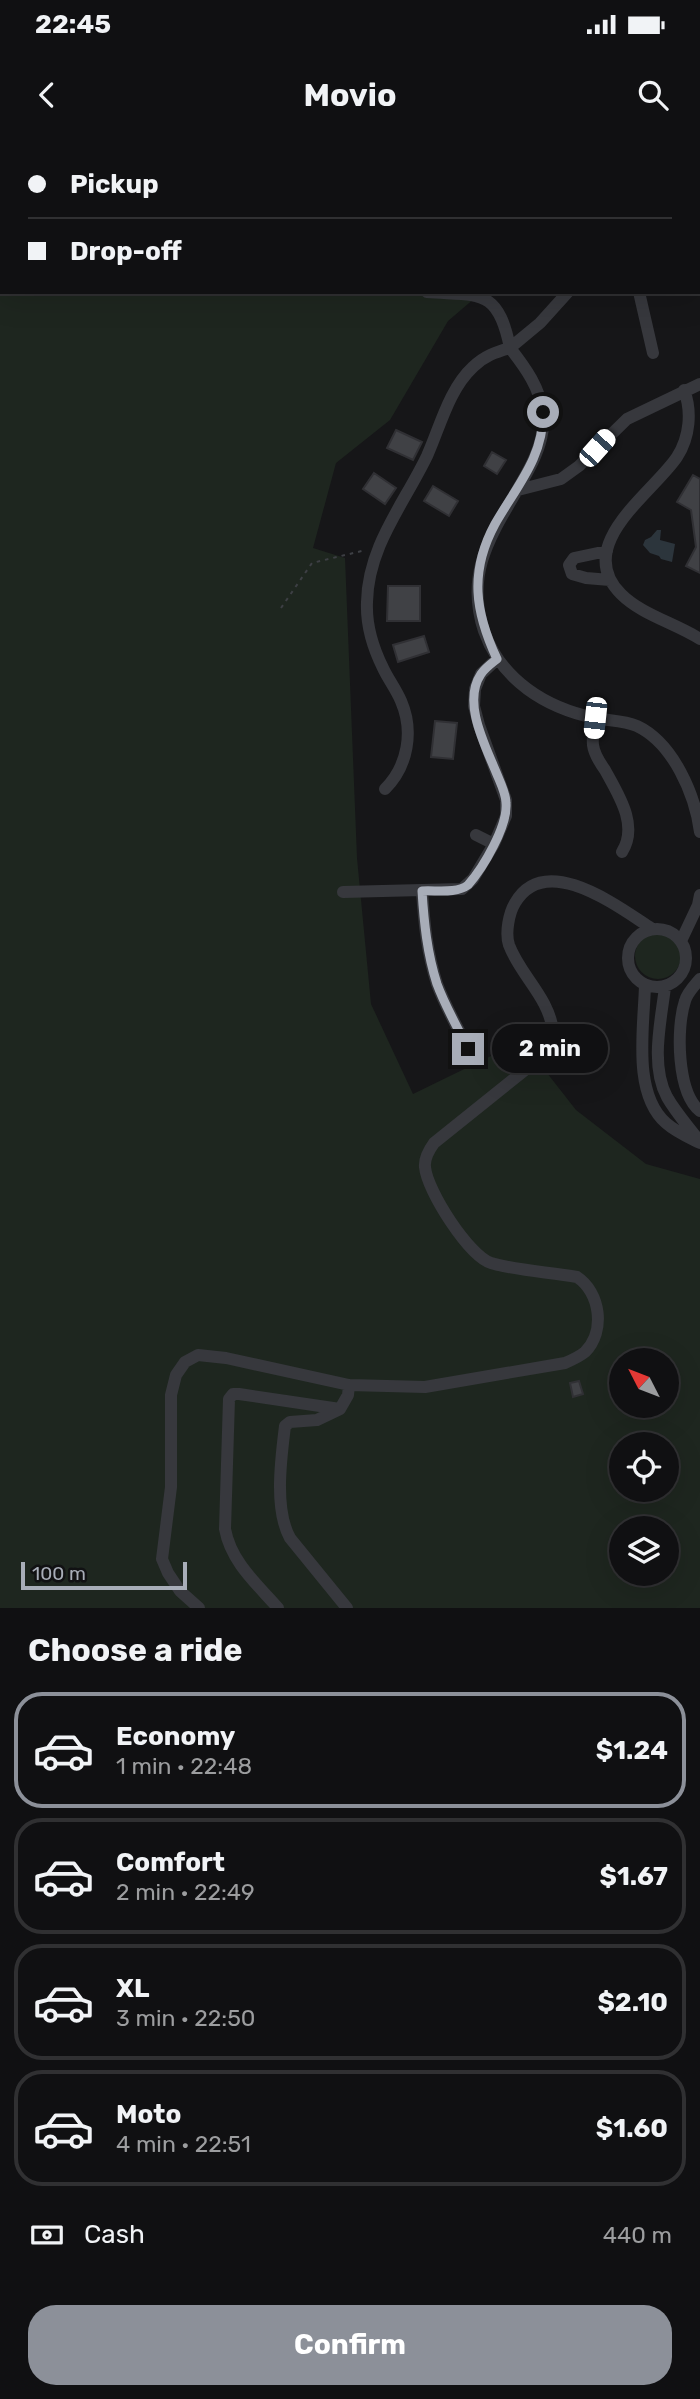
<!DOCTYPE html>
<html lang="en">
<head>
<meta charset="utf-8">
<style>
	body { margin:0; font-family:Rubik,sans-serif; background:#19191b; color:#f1f3f6; height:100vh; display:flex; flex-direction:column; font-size:26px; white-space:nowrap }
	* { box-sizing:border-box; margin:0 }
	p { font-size:23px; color:#9c9d9f }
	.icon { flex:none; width:38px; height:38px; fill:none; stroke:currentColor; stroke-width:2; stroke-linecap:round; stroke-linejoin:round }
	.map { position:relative; height:1468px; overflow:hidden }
	.sheet { display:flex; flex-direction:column; background:#101012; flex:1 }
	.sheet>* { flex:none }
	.hud { position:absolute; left:0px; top:0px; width:700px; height:154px; box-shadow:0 7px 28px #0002,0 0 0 2px #303032; display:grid; align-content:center; height:154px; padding:0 28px; background:#101012 }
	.needle { width:46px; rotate:312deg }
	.tools { position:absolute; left:609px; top:1208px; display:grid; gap:14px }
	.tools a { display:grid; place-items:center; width:70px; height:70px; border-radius:50%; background:#101012; box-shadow:0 7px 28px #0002,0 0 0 2px #303032; font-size:35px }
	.scale { position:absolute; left:21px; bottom:18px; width:166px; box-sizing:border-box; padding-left:7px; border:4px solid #a8adb8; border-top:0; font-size:19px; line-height:24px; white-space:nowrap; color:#a8adb8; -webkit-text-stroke:5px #111113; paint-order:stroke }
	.end { position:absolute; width:32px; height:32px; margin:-16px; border:9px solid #a8adb8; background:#111; box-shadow:0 0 0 4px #111 }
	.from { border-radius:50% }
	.bubble { position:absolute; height:49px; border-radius:24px; background:#101012; box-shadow:0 7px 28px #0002,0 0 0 2px #303032; font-size:23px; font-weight:700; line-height:49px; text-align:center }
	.car { position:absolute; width:21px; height:42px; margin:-21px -10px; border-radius:9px; box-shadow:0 0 5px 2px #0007; background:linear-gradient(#fff 24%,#345 0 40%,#fff 0 76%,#345 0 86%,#fff 0) }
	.hud b { display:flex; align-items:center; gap:24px; height:66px; font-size:26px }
	.hud b+b { border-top:2px solid #303032 }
	.hud i { width:18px; height:18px; background:#f1f3f6 }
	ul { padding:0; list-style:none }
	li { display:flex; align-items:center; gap:21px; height:116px; margin:0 14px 10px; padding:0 14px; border:4px solid #303032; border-radius:28px }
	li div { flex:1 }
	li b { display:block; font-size:26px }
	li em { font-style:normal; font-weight:700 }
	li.active { border-color:#8c9099 }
	li>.icon { width:63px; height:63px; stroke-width:1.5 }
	h2 { padding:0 28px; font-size:32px; line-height:84px }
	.pay { display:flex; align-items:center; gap:18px; height:77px; padding:0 28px; font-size:26px }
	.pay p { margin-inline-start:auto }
	.action { display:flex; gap:14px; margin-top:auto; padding:14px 28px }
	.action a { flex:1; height:80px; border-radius:28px; background:#8c9099; color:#fff; font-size:28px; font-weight:700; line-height:80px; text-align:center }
	.status { display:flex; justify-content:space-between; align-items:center; height:49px; padding:0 35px; background:#101012; direction:ltr }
	.status svg { height:19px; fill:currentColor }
	header { display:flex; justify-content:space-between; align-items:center; height:91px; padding:0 28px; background:#101012; font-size:32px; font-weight:700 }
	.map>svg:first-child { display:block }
</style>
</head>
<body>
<div class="status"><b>22:45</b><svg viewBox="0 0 49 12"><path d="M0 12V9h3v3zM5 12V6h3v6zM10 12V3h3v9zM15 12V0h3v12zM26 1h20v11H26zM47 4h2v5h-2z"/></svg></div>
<header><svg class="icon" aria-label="back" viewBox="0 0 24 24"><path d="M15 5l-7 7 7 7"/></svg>Movio<svg class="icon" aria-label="search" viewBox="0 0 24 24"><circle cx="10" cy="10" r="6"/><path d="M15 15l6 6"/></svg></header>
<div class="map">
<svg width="700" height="1468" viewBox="0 0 700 1468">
	<rect width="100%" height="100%" fill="#161618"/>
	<path fill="#1e261f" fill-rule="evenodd" d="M 0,0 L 700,0 L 700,23 L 698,2 L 2,2 L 2,152 L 482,152 L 448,181 L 390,280 L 336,323 L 313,408 L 345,418 L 357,718 L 371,864 L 413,954 L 522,901 L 576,970 L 646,1024 L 700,1039 L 700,1468 L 0,1468 ZM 621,1220 L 667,1220 L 667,1265 L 621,1265 ZM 621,1304 L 667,1304 L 667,1349 L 621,1349 ZM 621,1388 L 667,1388 L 667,1433 L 621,1433 Z
		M635 816a23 23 0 1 1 46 0a23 23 0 1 1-46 0Z"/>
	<path fill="#2c353c" d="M 657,390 L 661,390 L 660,400 L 675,404 L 672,422 L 661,419 L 659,416 L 650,413 L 643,405 L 645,400 L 651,397 Z"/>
	<path fill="#404145" stroke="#303034" stroke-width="2" d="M 396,290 L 422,302 L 413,320 L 387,308 Z
		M 492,312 L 506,320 L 497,334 L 484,326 Z
		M 374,333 L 396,348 L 385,364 L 363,349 Z
		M 693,335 L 700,339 L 700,433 L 686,426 L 696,407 L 691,370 L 677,362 Z
		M 433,346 L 458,361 L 449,376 L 424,361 Z
		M 388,446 L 420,446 L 420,481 L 387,481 Z
		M 424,496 L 429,512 L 398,522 L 393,505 Z
		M 435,581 L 457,583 L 453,619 L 431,617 Z
		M 579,1241 L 583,1254 L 573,1257 L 570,1243 Z"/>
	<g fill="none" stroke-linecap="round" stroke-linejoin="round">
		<path stroke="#3d3f44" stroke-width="2" stroke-dasharray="3.5 5" stroke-linecap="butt" d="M 281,468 L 312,423 L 366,410"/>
		<path stroke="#37383d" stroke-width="12" d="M 568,152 L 540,183 L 510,208 C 525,227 541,249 543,274 C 545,293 538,312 529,329 C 500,384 462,424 484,491 C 501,540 546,568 595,578 C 610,581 623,580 637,586 C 673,603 695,654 700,692
			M 639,152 L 653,213
			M 684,250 C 692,271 690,297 677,317 C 653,353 572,405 621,454 C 642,475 675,483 700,499
			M 518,350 L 561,339 L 579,326 L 627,279 L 700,244
			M 607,411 L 574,418 L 569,425 L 572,434 L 586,438 L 610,440
			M 595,578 C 594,586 592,597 593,605 C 594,614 600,623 605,630 C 618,654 639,685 622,712
			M 385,649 C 408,626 414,591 401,561 C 396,549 388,539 383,528 C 373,508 366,485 367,462 C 368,406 404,364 427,316 C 440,287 449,249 473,227 C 484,216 496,212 510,208 C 498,147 479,156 427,152
			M 476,695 L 494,704 L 506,676 L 506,660 L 479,585 L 474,566 L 475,549 L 481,534 L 497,519
			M 422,751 C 424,782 427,813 437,844 C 445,866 458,888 468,909
			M 343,752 L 462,749 L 473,739 L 494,704
			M628 818a29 29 0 1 1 58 0a29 29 0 1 1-58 0Z
			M 681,801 L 698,765 L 700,755
			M 700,839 C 694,846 687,853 685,861 C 676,888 677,953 700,971
			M 645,845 C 644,887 632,953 666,983 C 676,992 688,997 700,1003
			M 665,847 C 661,881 650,925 667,957 C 676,973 689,987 700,1002
			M 340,1269 L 317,1280 L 290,1282 L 285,1286 C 281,1319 274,1369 290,1398 L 347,1468
			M 199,1468 L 180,1451 L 168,1433 L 162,1419 L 171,1347 L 171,1255 L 176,1235 L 185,1222 L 198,1215 L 226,1218 L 349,1245 L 425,1247 L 565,1223 C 572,1220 579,1217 585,1212 C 606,1191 600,1152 577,1137 C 550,1132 518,1131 491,1123 C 469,1116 427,1051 425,1027 C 424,1018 429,1010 434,1003 L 535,922 C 543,914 554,903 553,891 C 549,857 520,835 509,805 C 505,793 509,773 515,763 C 545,711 617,766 651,788
			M 278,1468 C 257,1444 231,1422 225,1389 L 229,1259 L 233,1254 L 239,1254 L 340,1269 L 348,1255 L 349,1245"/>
	</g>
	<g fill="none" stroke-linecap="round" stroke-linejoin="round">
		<path stroke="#a8adb8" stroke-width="9" d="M 468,909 C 458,888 445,866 437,844 C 427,813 424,782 422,751 C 436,750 456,754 468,745 C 483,728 508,686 506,663 C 506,653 500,642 496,632 C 485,605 462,562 481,534 C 485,528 492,523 497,519 C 475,472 469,432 495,384 C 516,347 544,317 543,272"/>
	</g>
</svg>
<div class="tools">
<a><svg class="needle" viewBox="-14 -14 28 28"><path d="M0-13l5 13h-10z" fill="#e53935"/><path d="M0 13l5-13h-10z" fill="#9c9d9f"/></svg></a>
<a><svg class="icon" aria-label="locate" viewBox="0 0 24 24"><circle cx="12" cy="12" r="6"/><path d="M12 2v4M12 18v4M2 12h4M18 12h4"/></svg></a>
<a><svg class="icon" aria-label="layers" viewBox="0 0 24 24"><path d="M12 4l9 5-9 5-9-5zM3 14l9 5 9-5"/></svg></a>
</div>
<div class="scale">100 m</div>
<i class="end from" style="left:543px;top:272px"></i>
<i class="end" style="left:468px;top:909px"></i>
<div class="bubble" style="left:492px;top:884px;width:116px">2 min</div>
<i class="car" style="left:597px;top:308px;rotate:42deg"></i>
<i class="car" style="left:595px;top:578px;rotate:186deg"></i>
<div class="hud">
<b><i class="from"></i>Pickup</b>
<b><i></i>Drop-off</b>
</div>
</div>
<section class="sheet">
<h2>Choose a ride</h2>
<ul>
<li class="active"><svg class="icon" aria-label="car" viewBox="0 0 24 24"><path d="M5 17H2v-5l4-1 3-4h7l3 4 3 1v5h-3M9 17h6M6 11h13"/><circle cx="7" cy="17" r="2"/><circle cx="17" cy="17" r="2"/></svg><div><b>Economy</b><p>1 min · 22:48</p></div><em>$1.24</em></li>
<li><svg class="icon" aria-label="car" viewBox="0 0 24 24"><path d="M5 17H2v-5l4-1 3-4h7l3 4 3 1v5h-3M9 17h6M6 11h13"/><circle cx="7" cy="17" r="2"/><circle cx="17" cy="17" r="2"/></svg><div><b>Comfort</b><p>2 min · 22:49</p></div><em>$1.67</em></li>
<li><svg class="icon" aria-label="car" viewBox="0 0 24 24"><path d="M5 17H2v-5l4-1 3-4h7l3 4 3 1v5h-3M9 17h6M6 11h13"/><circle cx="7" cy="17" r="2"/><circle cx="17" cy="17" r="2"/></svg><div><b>XL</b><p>3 min · 22:50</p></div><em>$2.10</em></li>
<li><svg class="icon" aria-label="car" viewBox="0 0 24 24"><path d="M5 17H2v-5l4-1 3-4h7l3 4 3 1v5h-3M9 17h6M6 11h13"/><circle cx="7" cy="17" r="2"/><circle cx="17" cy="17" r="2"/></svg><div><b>Moto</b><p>4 min · 22:51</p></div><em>$1.60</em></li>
</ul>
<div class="pay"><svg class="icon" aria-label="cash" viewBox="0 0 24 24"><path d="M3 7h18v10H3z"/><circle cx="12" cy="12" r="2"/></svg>Cash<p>440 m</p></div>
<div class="action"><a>Confirm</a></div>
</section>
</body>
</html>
